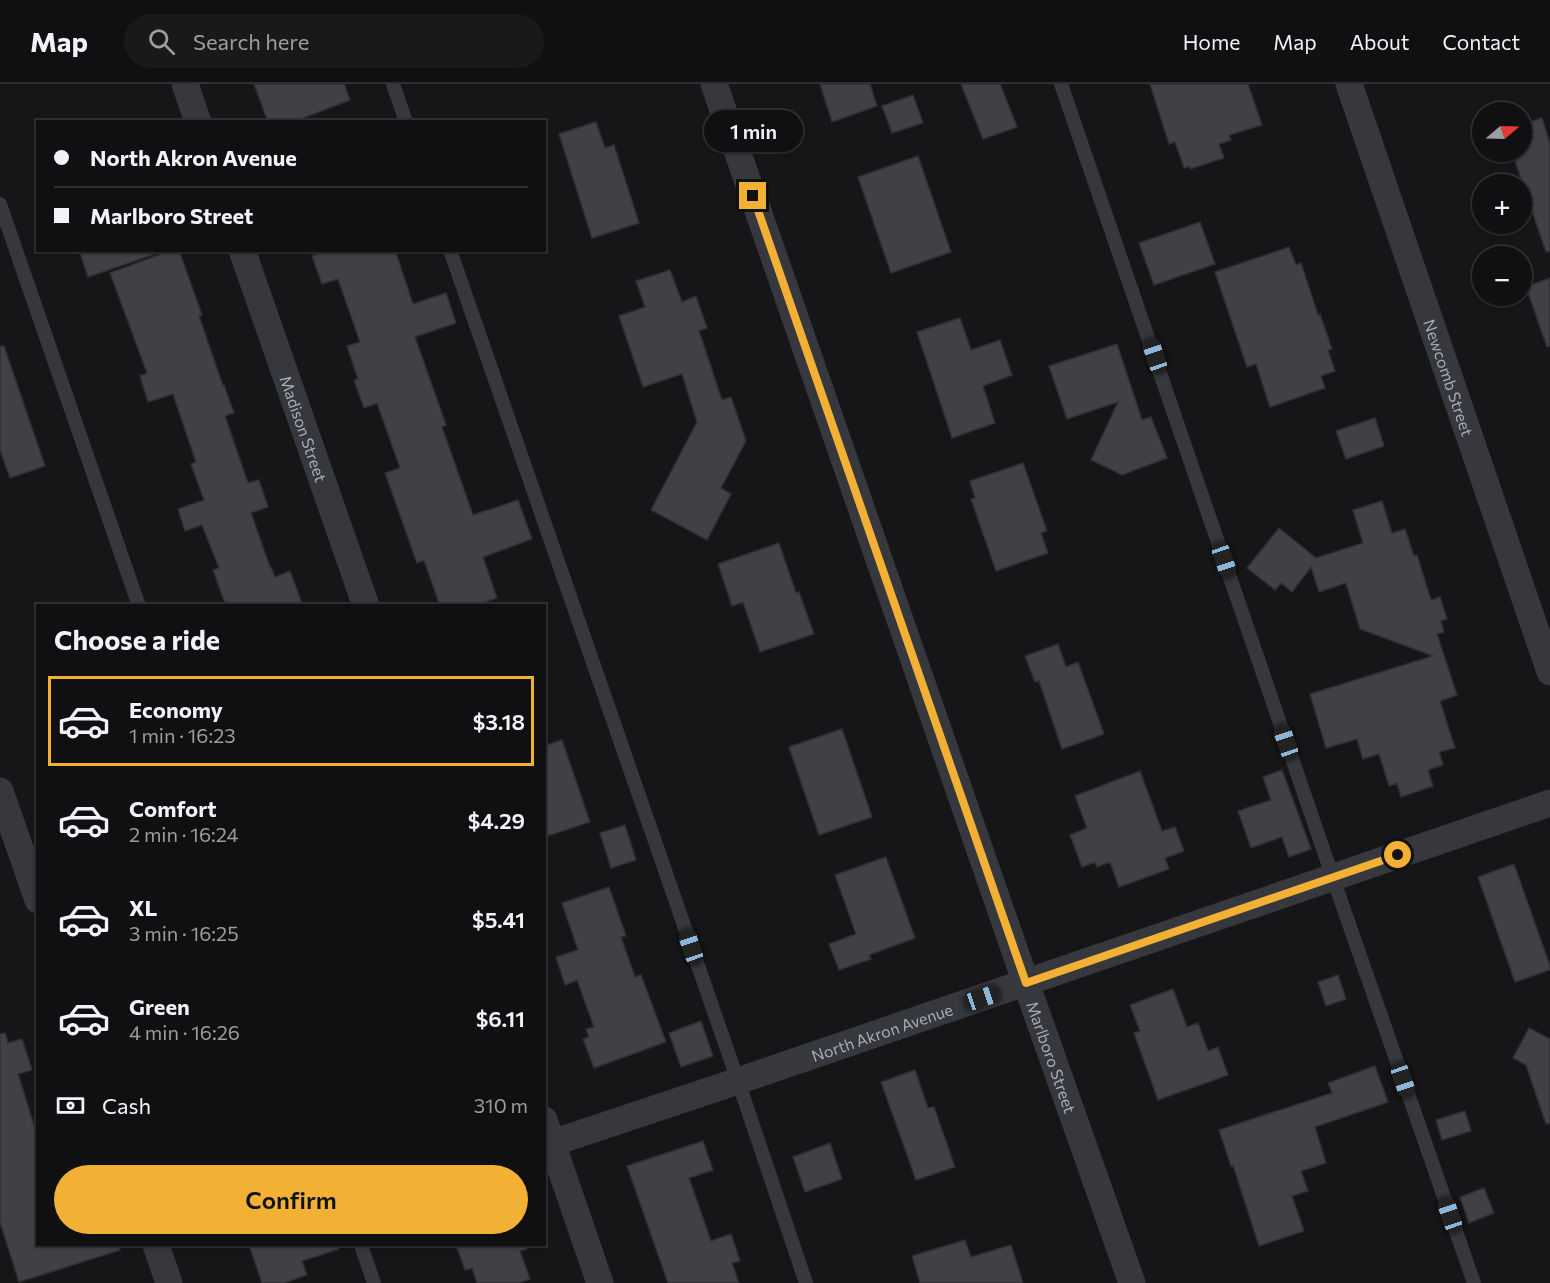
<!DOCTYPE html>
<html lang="en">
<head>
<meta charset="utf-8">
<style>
	body { margin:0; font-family:Commissioner,sans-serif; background:#19191b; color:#f1f3f6; height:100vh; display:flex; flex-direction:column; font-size:22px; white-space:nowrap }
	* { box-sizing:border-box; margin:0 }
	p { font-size:20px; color:#9c9d9f }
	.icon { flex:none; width:33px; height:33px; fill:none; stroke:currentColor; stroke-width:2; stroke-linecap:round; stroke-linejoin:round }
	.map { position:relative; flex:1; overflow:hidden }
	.details { position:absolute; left:36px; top:520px; width:510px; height:642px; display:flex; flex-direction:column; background:#101012; border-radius:0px; box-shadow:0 2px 4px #0004,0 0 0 2px #303032 }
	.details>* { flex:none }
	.guide { position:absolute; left:36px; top:36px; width:510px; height:132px; border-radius:0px; box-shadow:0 2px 4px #0004,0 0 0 2px #303032; display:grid; align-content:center; height:132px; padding:0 18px; background:#101012 }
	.needle { width:39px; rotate:71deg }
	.fabs { position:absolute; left:1472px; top:18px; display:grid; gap:12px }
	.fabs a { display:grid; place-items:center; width:60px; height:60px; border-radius:50%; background:#101012; box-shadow:0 2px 4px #0004,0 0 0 2px #303032; font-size:30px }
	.end { position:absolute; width:27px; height:27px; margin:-14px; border:8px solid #f2b134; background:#111; box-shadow:0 0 0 3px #111 }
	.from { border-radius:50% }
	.bubble { position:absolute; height:42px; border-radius:21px; background:#101012; box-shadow:0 2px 4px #0004,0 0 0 2px #303032; font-size:20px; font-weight:600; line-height:42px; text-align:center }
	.car { position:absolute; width:18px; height:36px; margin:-18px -9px; border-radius:8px; box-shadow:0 0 4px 2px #0007; background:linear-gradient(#222 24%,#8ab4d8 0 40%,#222 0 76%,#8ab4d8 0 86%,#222 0) }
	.guide b { display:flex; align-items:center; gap:21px; height:57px; font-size:22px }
	.guide b+b { border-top:2px solid #303032 }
	.guide i { width:15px; height:15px; background:#f1f3f6 }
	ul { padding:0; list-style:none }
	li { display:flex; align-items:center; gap:18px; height:90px; margin:0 12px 9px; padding:0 6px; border:3px solid transparent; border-radius:0px }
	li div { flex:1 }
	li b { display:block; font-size:22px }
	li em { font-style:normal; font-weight:600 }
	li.on { border-color:#f2b134 }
	li>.icon { width:54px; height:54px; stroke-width:1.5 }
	h2 { padding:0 18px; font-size:27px; line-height:72px }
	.pay { display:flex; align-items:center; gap:15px; height:66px; padding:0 18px; font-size:22px }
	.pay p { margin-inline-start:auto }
	.action { display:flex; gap:12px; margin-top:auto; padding:12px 18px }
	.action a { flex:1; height:69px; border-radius:36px; background:#f2b134; color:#111; font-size:24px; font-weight:600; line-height:69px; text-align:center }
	header { display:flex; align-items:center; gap:36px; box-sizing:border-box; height:84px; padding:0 30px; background:#101012; border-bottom:2px solid #303032 }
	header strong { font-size:28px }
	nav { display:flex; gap:33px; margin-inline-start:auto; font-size:21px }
	.search { width:420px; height:54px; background:#19191b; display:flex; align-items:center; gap:15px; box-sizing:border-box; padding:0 21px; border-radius:33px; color:#9c9d9f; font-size:22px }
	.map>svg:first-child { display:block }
</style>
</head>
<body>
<header>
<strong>Map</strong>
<div class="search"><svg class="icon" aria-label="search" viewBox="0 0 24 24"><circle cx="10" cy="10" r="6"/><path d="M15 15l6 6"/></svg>Search here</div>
<nav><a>Home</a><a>Map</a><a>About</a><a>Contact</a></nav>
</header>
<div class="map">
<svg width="1550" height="1199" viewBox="0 0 1550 1199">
	<rect width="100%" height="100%" fill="#161618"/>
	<path fill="#404145" stroke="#303034" stroke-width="1.5" d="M 254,0 L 344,0 L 350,16 L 293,38 L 268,38 Z
		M 820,0 L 870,0 L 877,22 L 832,38 Z
		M 961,0 L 1000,0 L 1017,43 L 983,55 Z
		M 1150,0 L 1248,0 L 1262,41 L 1229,51 L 1231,56 L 1219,60 L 1224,74 L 1190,85 L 1189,82 L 1184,84 L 1175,58 L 1169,60 Z
		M 913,11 L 923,39 L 892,49 L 882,22 Z
		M 1542,34 L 1550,60 L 1550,167 L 1546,168 L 1512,68 L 1521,68 L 1521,41 Z
		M 596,38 L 605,64 L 614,61 L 639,139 L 592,154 L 559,50 Z
		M 918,72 L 951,168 L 891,189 L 858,93 Z
		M 1200,138 L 1215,180 L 1154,201 L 1139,159 Z
		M 1289,163 L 1296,181 L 1301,179 L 1318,231 L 1320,230 L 1332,265 L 1328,266 L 1335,287 L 1321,292 L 1325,304 L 1270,323 L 1256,280 L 1247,283 L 1215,188 Z
		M 79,166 L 154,166 L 155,170 L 88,193 Z
		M 172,166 L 179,166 L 202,231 L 199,232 L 223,302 L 224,301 L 234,329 L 225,332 L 248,399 L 259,396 L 268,423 L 251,429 L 270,483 L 271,483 L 275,493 L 290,487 L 303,522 L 226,522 L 213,486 L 219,484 L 202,441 L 185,447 L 178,425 L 204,416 L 191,380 L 196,378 L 173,310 L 148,318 L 140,292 L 147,289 L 110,189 Z
		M 327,166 L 395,166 L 413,220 L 446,209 L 456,239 L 415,253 L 446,341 L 442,343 L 473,431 L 518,416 L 532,455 L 483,473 L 497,514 L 474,522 L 440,522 L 424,476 L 417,479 L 385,389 L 400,384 L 377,319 L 364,324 L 354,296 L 358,295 L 347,262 L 360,258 L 338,195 L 322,200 L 312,172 Z
		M 670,186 L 682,218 L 696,212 L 707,244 L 699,247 L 722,316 L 731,313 L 746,357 L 721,404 L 731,410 L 707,456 L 651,426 L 697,338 L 682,290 L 643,303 L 619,232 L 645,223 L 636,197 Z
		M 1550,194 L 1550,262 L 1547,263 L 1526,203 Z
		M 960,234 L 971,266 L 1000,256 L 1012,291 L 983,302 L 995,339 L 952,354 L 917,248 Z
		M 1117,260 L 1142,336 L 1151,333 L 1167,374 L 1122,391 L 1091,376 L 1118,318 L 1067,335 L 1049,282 Z
		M 0,262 L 4,262 L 45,382 L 10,394 L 0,366 Z
		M 1375,334 L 1384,362 L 1346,375 L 1336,347 Z
		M 1023,379 L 1047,447 L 1041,449 L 1048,469 L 996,487 L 971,415 L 975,414 L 970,397 Z
		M 1382,417 L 1392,449 L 1405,445 L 1414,472 L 1417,471 L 1431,516 L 1440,513 L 1447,535 L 1441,537 L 1444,548 L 1437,550 L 1457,611 L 1440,617 L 1455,664 L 1439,668 L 1443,681 L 1428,686 L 1433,702 L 1401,713 L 1397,699 L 1389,702 L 1379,670 L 1363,675 L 1357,655 L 1326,664 L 1310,610 L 1433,572 L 1360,545 L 1346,499 L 1319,508 L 1311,483 L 1292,508 L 1281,499 L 1275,506 L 1247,484 L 1279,444 L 1316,474 L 1363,459 L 1353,426 Z
		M 779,459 L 796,509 L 799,508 L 814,550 L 760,568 L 743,518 L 732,522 L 718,480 Z
		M 1058,560 L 1066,583 L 1078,578 L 1104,650 L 1062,665 L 1039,597 L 1035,598 L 1025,572 Z
		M 842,645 L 872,733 L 819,751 L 789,663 Z
		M 562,656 L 590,738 L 544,753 L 544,662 Z
		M 1282,686 L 1311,765 L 1289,773 L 1282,753 L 1251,764 L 1238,727 L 1271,716 L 1263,693 Z
		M 1140,687 L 1162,747 L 1175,743 L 1184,767 L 1165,774 L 1169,785 L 1119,803 L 1110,778 L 1097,783 L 1095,778 L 1082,783 L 1070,751 L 1087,744 L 1075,712 Z
		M 625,741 L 636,776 L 611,784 L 600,749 Z
		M 886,773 L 915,854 L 869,871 L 871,875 L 839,886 L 829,860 L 856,850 L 835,791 Z
		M 1514,780 L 1550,882 L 1550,886 L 1515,898 L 1478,793 Z
		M 609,803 L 626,852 L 621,853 L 635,893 L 641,891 L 666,958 L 594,984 L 583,955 L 589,953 L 586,945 L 594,943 L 577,896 L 565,901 L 556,873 L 578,866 L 562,819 Z
		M 1338,891 L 1346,915 L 1326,922 L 1318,898 Z
		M 1173,905 L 1187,943 L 1198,939 L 1208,967 L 1218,963 L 1228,991 L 1158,1016 L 1134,949 L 1140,947 L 1130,921 Z
		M 701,937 L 713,972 L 681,983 L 669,949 Z
		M 1529,944 L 1550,955 L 1550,1039 L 1546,1040 L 1526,981 L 1513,974 Z
		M 5,949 L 8,959 L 22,955 L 32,986 L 18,990 L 38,1054 L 38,1161 L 119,1161 L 120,1166 L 19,1198 L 0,1138 L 0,950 Z
		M 1375,982 L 1388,1018 L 1315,1043 L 1326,1079 L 1301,1087 L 1308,1107 L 1292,1112 L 1304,1147 L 1259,1162 L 1233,1081 L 1231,1082 L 1219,1046 L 1332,1009 L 1328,999 Z
		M 915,986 L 928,1024 L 934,1023 L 955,1083 L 916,1096 L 881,998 Z
		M 1465,1027 L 1471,1047 L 1442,1056 L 1436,1036 Z
		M 703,1057 L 713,1086 L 689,1094 L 711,1157 L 731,1150 L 740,1177 L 732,1179 L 739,1199 L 668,1199 L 627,1082 Z
		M 830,1059 L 842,1095 L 805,1108 L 793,1073 Z
		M 1484,1104 L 1494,1129 L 1469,1139 L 1460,1113 Z
		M 965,1156 L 971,1173 L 1011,1161 L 1023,1199 L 920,1199 L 912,1172 Z
		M 249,1161 L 339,1161 L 339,1165 L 302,1177 L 307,1191 L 284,1199 L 262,1199 Z
		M 456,1161 L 527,1161 L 527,1165 L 520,1167 L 530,1195 L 519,1199 L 477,1199 L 472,1184 L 465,1186 Z"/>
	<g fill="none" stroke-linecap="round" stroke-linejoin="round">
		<path stroke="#37383d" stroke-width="14" d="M 393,0 L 406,38
			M 1061,0 L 1333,794 L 1474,1199
			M 0,120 L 139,522
			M 450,166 L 738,997 L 806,1199
			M 361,1161 L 374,1199"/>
		<g stroke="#37383d" stroke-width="27">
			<path d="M 185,0 L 198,38"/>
			<path id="s1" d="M 714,0 L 1026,899 L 1132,1199"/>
			<path id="s2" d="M 1349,0 L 1550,588"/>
			<path id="s3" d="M 242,166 L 366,522"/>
			<path d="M 0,707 L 38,816"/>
			<path d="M 544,1036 L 600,1199"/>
			<path id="s4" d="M 552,1059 L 738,997 L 1550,719"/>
			<path d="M 156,1161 L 169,1199"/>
		</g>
	</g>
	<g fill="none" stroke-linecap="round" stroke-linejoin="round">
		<path stroke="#f2b134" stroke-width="8" d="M 753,112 L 1026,899 L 1398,771"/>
	</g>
	<g text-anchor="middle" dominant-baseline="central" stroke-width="4.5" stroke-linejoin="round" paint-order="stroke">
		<g font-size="16" fill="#a8adb8" stroke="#111113">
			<text stroke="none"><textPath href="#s2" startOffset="310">Newcomb Street</textPath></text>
			<text stroke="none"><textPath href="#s3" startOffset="189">Madison Street</textPath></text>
			<text stroke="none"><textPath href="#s4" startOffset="348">North Akron Avenue</textPath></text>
			<text stroke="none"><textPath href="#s1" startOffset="1030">Marlboro Street</textPath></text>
		</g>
	</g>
</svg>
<div class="fabs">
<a><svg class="needle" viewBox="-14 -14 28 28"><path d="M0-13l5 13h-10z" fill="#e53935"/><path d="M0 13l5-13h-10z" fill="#9c9d9f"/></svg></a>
<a>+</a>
<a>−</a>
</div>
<i class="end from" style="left:1398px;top:771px"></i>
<i class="end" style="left:753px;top:112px"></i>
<div class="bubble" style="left:704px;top:26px;width:99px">1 min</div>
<i class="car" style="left:1155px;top:272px;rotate:341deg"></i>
<i class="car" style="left:1224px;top:476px;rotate:161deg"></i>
<i class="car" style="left:1286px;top:658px;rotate:341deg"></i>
<i class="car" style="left:691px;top:863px;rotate:341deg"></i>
<i class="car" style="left:982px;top:914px;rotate:71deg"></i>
<i class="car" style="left:1403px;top:996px;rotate:161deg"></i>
<i class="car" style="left:1450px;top:1131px;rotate:341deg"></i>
<div class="guide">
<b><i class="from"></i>North Akron Avenue</b>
<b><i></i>Marlboro Street</b>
</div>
<section class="details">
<h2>Choose a ride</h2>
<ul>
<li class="on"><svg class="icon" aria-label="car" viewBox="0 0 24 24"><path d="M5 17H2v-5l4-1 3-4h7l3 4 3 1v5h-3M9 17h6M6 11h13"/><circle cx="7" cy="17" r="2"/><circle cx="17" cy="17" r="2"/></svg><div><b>Economy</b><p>1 min · 16:23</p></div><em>$3.18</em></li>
<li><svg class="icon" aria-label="car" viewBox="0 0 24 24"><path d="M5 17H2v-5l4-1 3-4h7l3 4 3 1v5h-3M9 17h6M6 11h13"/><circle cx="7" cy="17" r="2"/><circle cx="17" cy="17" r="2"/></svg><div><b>Comfort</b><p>2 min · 16:24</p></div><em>$4.29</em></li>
<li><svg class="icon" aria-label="car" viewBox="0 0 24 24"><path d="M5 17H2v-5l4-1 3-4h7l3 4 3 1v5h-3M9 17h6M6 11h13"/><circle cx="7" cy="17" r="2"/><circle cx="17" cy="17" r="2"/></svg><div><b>XL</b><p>3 min · 16:25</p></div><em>$5.41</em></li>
<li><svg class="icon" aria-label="car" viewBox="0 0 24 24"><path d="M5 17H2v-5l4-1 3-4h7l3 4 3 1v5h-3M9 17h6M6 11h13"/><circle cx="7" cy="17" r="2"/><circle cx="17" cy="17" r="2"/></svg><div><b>Green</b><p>4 min · 16:26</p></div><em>$6.11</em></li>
</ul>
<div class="pay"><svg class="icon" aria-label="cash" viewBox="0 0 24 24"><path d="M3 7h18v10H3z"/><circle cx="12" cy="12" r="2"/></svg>Cash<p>310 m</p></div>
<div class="action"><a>Confirm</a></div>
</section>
</div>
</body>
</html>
